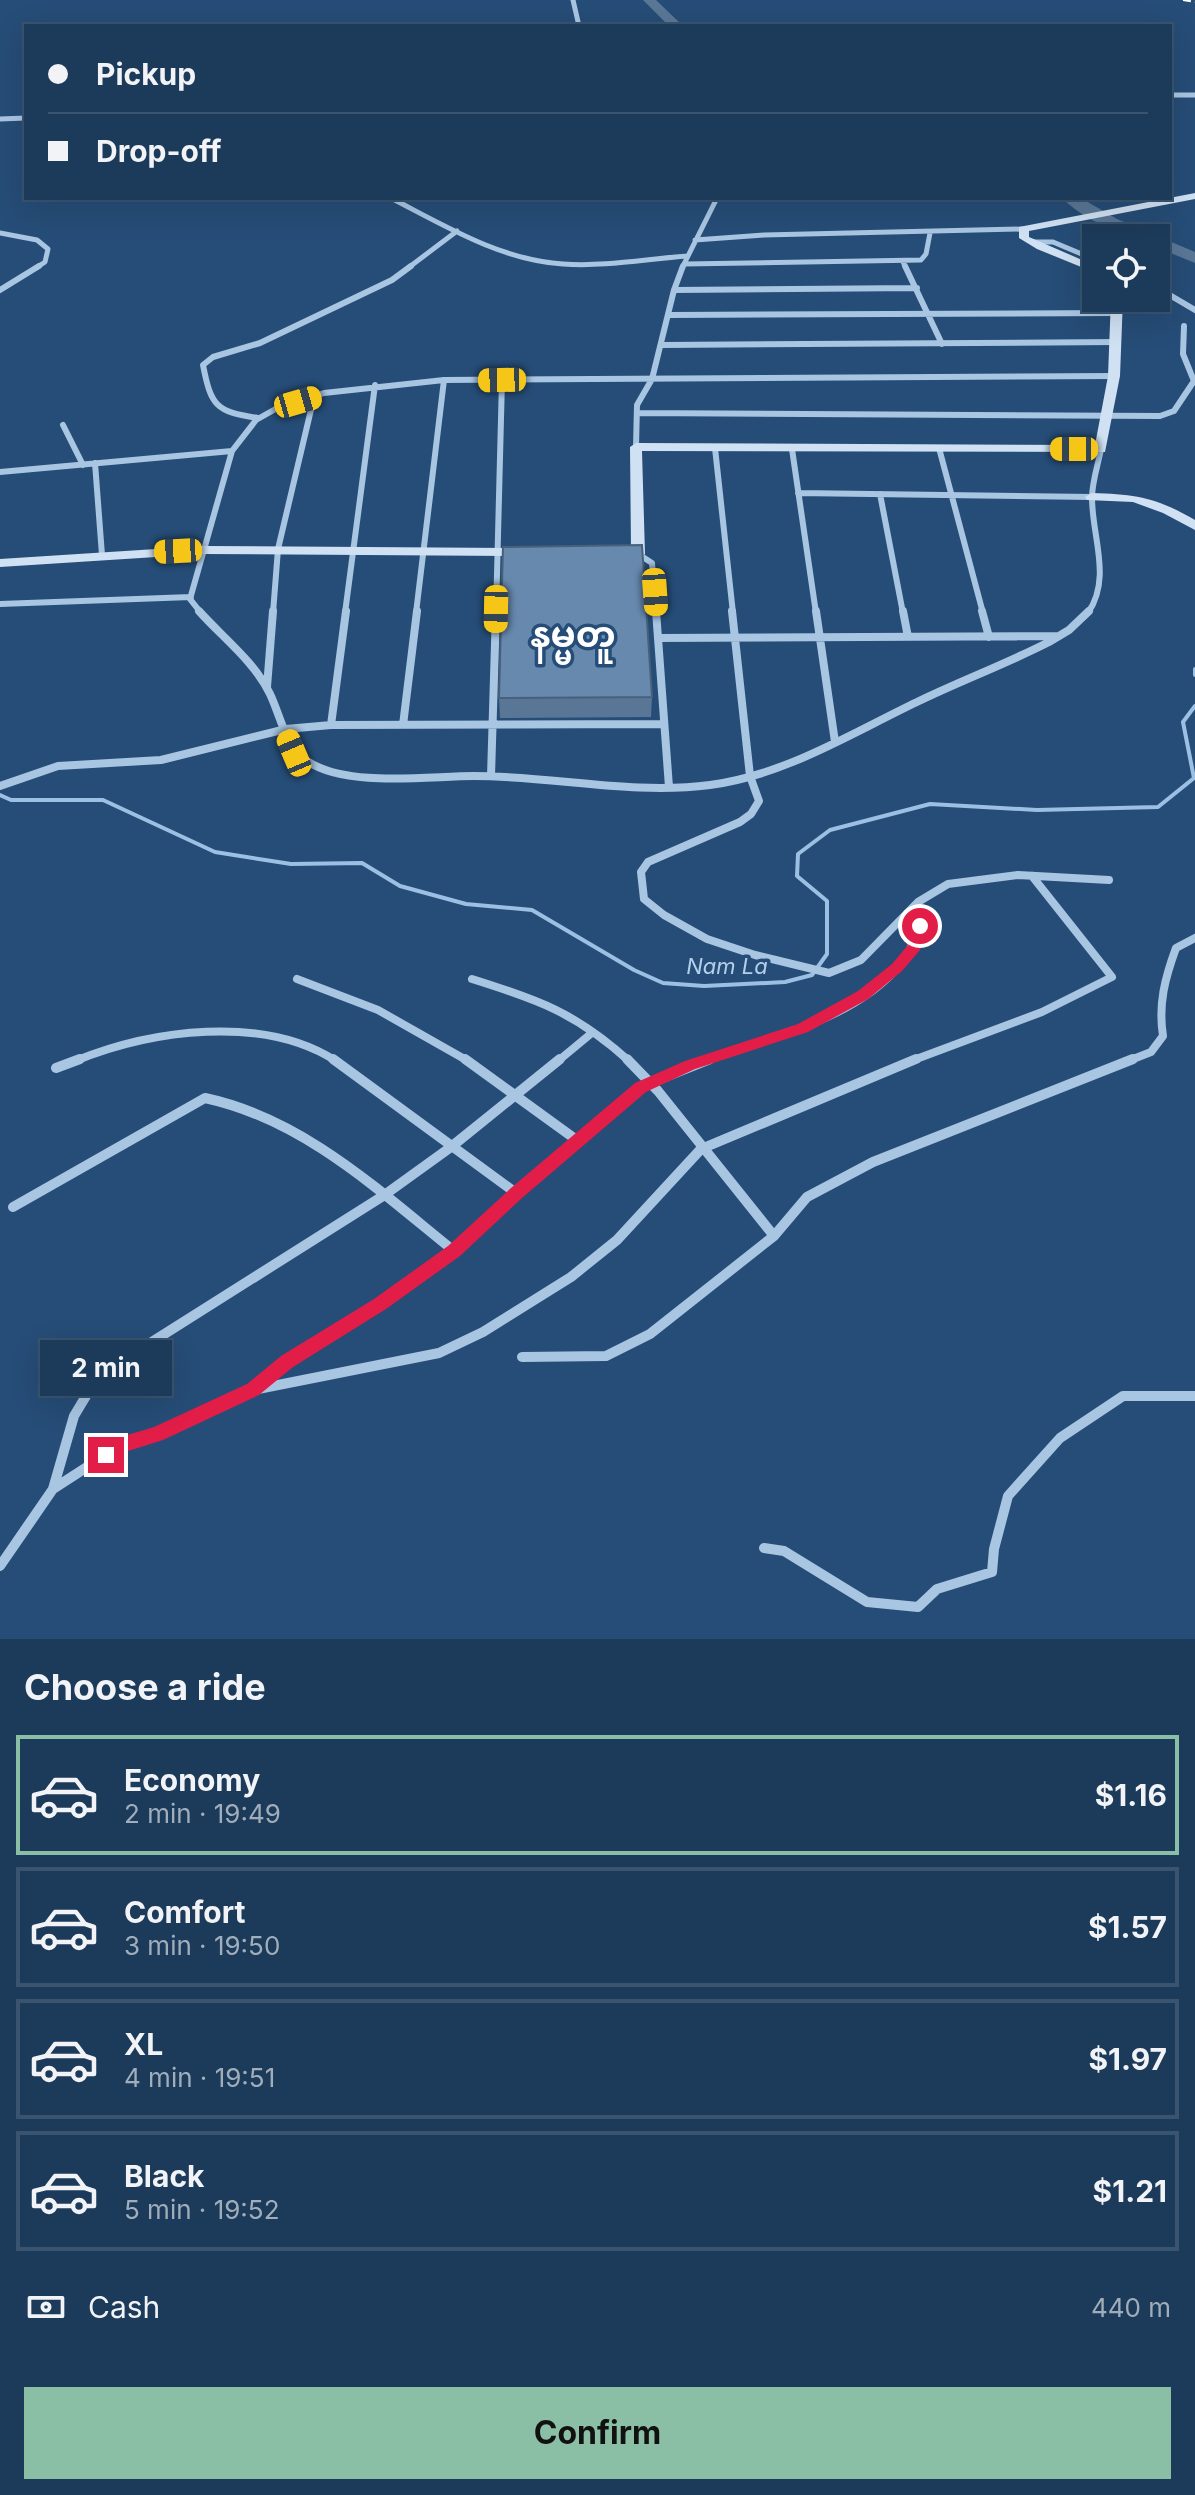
<!DOCTYPE html>
<html lang="en">
<head>
<meta charset="utf-8">
<style>
	body { margin:0; font-family:Inter,"Noto Sans Myanmar",sans-serif; background:#294562; color:#f1f3f6; height:100vh; display:flex; flex-direction:column; font-size:30px; white-space:nowrap }
	* { box-sizing:border-box; margin:0 }
	p { font-size:26px; color:#a0adba }
	.icon { flex:none; width:44px; height:44px; fill:none; stroke:currentColor; stroke-width:2; stroke-linecap:round; stroke-linejoin:round }
	.map { position:relative; height:1639px; overflow:hidden }
	.side { display:flex; flex-direction:column; background:#1c3a59; flex:1 }
	.side>* { flex:none }
	.guide { position:absolute; left:24px; top:24px; width:1148px; height:176px; border-radius:0px; box-shadow:0 8px 32px #0002,0 0 0 2px #3a546f; display:grid; align-content:center; height:176px; padding:0 24px; background:#1c3a59 }
	.controls { position:absolute; left:1082px; top:224px; display:grid; gap:16px }
	.controls a { display:grid; place-items:center; width:88px; height:88px; border-radius:0px; background:#1c3a59; box-shadow:0 8px 32px #0002,0 0 0 2px #3a546f; font-size:40px }
	.end { position:absolute; width:36px; height:36px; margin:-18px; border:10px solid #e11d48; background:#fff; box-shadow:0 0 0 4px #fff }
	.from { border-radius:50% }
	.bubble { position:absolute; height:56px; border-radius:0px; background:#1c3a59; box-shadow:0 8px 32px #0002,0 0 0 2px #3a546f; font-size:26px; font-weight:700; line-height:56px; text-align:center }
	.car { position:absolute; width:24px; height:48px; margin:-24px -12px; border-radius:10px; box-shadow:0 0 6px 2px #0007; background:linear-gradient(#f5c518 24%,#345 0 40%,#f5c518 0 76%,#345 0 86%,#f5c518 0) }
	.guide b { display:flex; align-items:center; gap:28px; height:76px; font-size:30px }
	.guide b+b { border-top:2px solid #3a546f }
	.guide i { width:20px; height:20px; background:#f1f3f6 }
	ul { padding:0; list-style:none }
	li { display:flex; align-items:center; gap:24px; height:120px; margin:0 16px 12px; padding:0 8px; border:4px solid #3a546f; border-radius:0px }
	li div { flex:1 }
	li b { display:block; font-size:30px }
	li em { font-style:normal; font-weight:700 }
	li.active { border-color:#8abfa5 }
	li>.icon { width:72px; height:72px; stroke-width:1.5 }
	h2 { padding:0 24px; font-size:36px; line-height:96px }
	.pay { display:flex; align-items:center; gap:20px; height:88px; padding:0 24px; font-size:30px }
	.pay p { margin-inline-start:auto }
	.cta { display:flex; gap:16px; margin-top:auto; padding:16px 24px }
	.cta a { flex:1; height:92px; border-radius:0px; background:#8abfa5; color:#111; font-size:32px; font-weight:700; line-height:92px; text-align:center }
	.map>svg:first-child { display:block }
</style>
</head>
<body>
<div class="map">
<svg width="1195" height="1639" viewBox="0 0 1195 1639">
	<rect width="100%" height="100%" fill="#264d77"/>
	<g fill="none" stroke-linecap="round" stroke-linejoin="round">
		<path stroke="#9cc0e3" stroke-width="4" d="M 1195,669 L 1195,675
			M 0,795 L 11,800 L 103,800 L 215,852 L 291,864 L 362,863 L 400,886 L 466,904 L 532,910 L 634,970 L 663,983 L 704,986 L 785,982 L 812,975 L 827,954 L 827,901 L 797,876 L 798,854 L 830,830 L 930,804 L 1037,810 L 1158,807 L 1194,778 L 1183,722 L 1195,706"/>
		<path fill="#5a7796" fill-rule="evenodd" d="M 643,0 L 656,0 L 683,26 L 669,26 Z
			M 1062,198 L 1081,198 L 1117,219 L 1195,252 L 1195,263 L 1156,247 L 1156,238 C 1125,238 1085,221 1062,198 Z"/>
		<path stroke="#a8c5e2" stroke-width="5" d="M 573,0 L 579,26
			M 1170,95 L 1195,95
			M 0,119 L 26,118
			M 391,198 C 445,226 501,260 563,264 C 604,267 646,259 687,256
			M 0,233 L 37,240 L 48,249 L 45,262 L 36,268
			M 695,240 L 764,235 L 1023,229
			M 1032,242 L 1053,242 L 1096,260
			M 903,262 L 906,268
			M 684,264 L 921,260 L 926,254 L 930,233
			M 408,268 L 457,231
			M 682,268 L 717,198"/>
		<path stroke="#a8c5e2" stroke-width="6" d="M 905,266 L 942,344
			M 1156,287 L 1195,310
			M 0,290 L 39,266
			M 674,290 L 917,288
			M 669,315 L 1115,313
			M 662,345 L 1117,342
			M 637,413 L 1160,416 L 1174,411 L 1194,381 L 1183,354 L 1184,326
			M 258,418 C 216,412 211,406 203,365 L 213,357 L 260,343 L 392,280 L 411,266
			M 63,425 L 83,465
			M 636,447 L 637,405 L 652,379 L 674,290 L 683,266
			M 715,448 L 733,613
			M 939,448 L 983,613
			M 792,449 L 816,613
			M 95,463 L 102,555
			M 0,472 L 232,451
			M 798,493 L 1092,497
			M 880,494 L 903,613
			M 638,554 L 652,563 L 656,613
			M 0,604 L 191,597
			M 201,613 L 190,599 L 232,451 L 256,420 L 279,407 L 324,393 L 444,380 L 1114,376
			M 273,613 L 278,549 L 314,397
			M 345,613 L 375,385
			M 416,613 L 444,380
			M 496,613 L 502,380
			M 1088,613 C 1112,578 1092,537 1092,498 C 1092,482 1098,465 1101,449"/>
		<path stroke="#a8c5e2" stroke-width="8" d="M 199,611 C 223,638 254,661 270,694 C 281,717 285,746 307,761 C 347,788 428,776 474,776 C 553,776 632,795 710,785 C 785,775 850,734 917,702 C 960,681 1006,664 1049,642 L 1069,630 L 1089,611
			M 656,611 L 669,787
			M 732,611 L 750,776 L 759,801 L 751,814 L 740,822 L 648,862 L 641,872 L 644,899 L 664,915 L 707,939 L 755,955 L 829,973 L 861,960 L 918,902 L 948,884 L 1018,875 L 1109,880
			M 816,611 L 835,742
			M 903,611 L 908,637
			M 982,611 L 989,637
			M 658,638 L 1058,636
			M 267,687 L 273,611
			M 331,725 L 346,611
			M 403,725 L 417,611
			M 491,776 L 496,611
			M 0,786 L 58,766 L 161,760 L 286,729 L 331,725 L 662,724
			M 297,979 L 378,1010 L 468,1061
			M 472,979 C 539,1000 576,1013 629,1061
			M 75,1061 C 151,1030 263,1014 336,1061
			M 558,1061 L 593,1032
			M 705,1061 C 771,1037 859,1019 904,960 C 911,950 915,937 920,926 L 908,913
			M 911,1061 L 1042,1012 L 1112,977 L 1032,876
			M 1128,1061 L 1151,1052 L 1163,1036 C 1158,1004 1165,978 1176,948 L 1195,938"/>
		<path stroke="#a8c5e2" stroke-width="10" d="M 333,1059 L 516,1193
			M 465,1059 L 578,1141
			M 627,1059 L 658,1091 L 774,1236
			M 56,1068 L 80,1059
			M 13,1207 L 205,1098 C 303,1119 378,1190 454,1251
			M 522,1357 L 606,1356 L 650,1334 L 774,1236 L 807,1197 L 873,1162 L 1133,1059
			M 258,1389 L 439,1353 L 483,1332 L 571,1277 L 617,1240 L 701,1149 L 916,1059
			M 53,1489 L 74,1416 L 98,1376 L 383,1196 L 451,1147 L 560,1059
			M 764,1548 L 784,1551 L 867,1602 L 918,1607 L 937,1589 L 992,1572 L 994,1549 L 1008,1496 L 1060,1438 L 1123,1396 L 1195,1396
			M 0,1566 L 53,1489 L 121,1445 L 157,1435 L 253,1390 L 287,1362 L 380,1304 L 454,1251 L 516,1193 L 640,1087 L 710,1059"/>
		<path fill="#d0e1f3" fill-rule="evenodd" d="M 1195,193 L 1195,199 L 1029,231 L 1029,237 L 1036,240 L 1096,266 L 1096,273 L 1037,249 L 1019,238 L 1019,227 Z
			M 1111,298 L 1123,298 L 1120,376 L 1105,452 L 642,451 L 645,554 C 640,560 626,560 621,554 L 631,550 L 630,447 L 636,443 L 1095,445 L 1108,376 Z
			M 1092,493 C 1136,494 1157,498 1195,520 L 1195,530 L 1163,513 L 1133,502 L 1087,500 L 1085,497 Z
			M 203,546 L 521,548 L 528,552 L 521,556 L 203,554 L 0,567 L 0,559 Z"/>
		<path stroke="#fff" stroke-width="2" stroke-dasharray="8 4" stroke-linecap="butt" d="M 1183,0 L 1195,2"/>
	</g>
	<path fill="#597696" d="M 652,697 L 651,717 L 500,718 L 499,698 Z"/>
	<path fill="#6789ae" stroke="#48607a" stroke-width="2" d="M 642,545 L 652,697 L 499,698 L 503,547 Z"/>
	<path fill="#e11d48" d="M 920,921 L 926,926 L 920,950 L 902,971 L 868,999 L 808,1032 L 695,1069 L 646,1092 L 522,1198 L 460,1256 L 386,1309 L 293,1367 L 259,1395 L 163,1440 L 125,1452 L 106,1463 L 100,1461 L 97,1455 L 100,1449 L 114,1439 L 154,1427 L 247,1384 L 281,1356 L 374,1299 L 448,1246 L 511,1188 L 635,1083 L 685,1061 L 798,1024 L 858,991 L 892,964 L 908,945 L 913,926 Z"/>
	<g text-anchor="middle" dominant-baseline="central" stroke-width="7" stroke-linejoin="round" paint-order="stroke">
		<g font-size="22" font-style="italic" fill="#b3cfea" stroke="#264d77">
			<text x="727" y="966">Nam La</text>
		</g>
		<g font-size="36" font-weight="bold" fill="#fff" stroke="#264d77">
			<text x="573" y="634">နမ္မတူ</text>
		</g>
	</g>
</svg>
<div class="controls">
<a><svg class="icon" aria-label="locate" viewBox="0 0 24 24"><circle cx="12" cy="12" r="6"/><path d="M12 2v4M12 18v4M2 12h4M18 12h4"/></svg></a>
</div>
<i class="end from" style="left:920px;top:926px"></i>
<i class="end" style="left:106px;top:1455px"></i>
<div class="bubble" style="left:40px;top:1340px;width:132px">2 min</div>
<i class="car" style="left:502px;top:380px;rotate:269deg"></i>
<i class="car" style="left:298px;top:402px;rotate:74deg"></i>
<i class="car" style="left:1074px;top:449px;rotate:270deg"></i>
<i class="car" style="left:178px;top:551px;rotate:267deg"></i>
<i class="car" style="left:655px;top:592px;rotate:176deg"></i>
<i class="car" style="left:496px;top:609px;rotate:181deg"></i>
<i class="car" style="left:294px;top:753px;rotate:337deg"></i>
<div class="guide">
<b><i class="from"></i>Pickup</b>
<b><i></i>Drop-off</b>
</div>
</div>
<section class="side">
<h2>Choose a ride</h2>
<ul>
<li class="active"><svg class="icon" aria-label="car" viewBox="0 0 24 24"><path d="M5 17H2v-5l4-1 3-4h7l3 4 3 1v5h-3M9 17h6M6 11h13"/><circle cx="7" cy="17" r="2"/><circle cx="17" cy="17" r="2"/></svg><div><b>Economy</b><p>2 min · 19:49</p></div><em>$1.16</em></li>
<li><svg class="icon" aria-label="car" viewBox="0 0 24 24"><path d="M5 17H2v-5l4-1 3-4h7l3 4 3 1v5h-3M9 17h6M6 11h13"/><circle cx="7" cy="17" r="2"/><circle cx="17" cy="17" r="2"/></svg><div><b>Comfort</b><p>3 min · 19:50</p></div><em>$1.57</em></li>
<li><svg class="icon" aria-label="car" viewBox="0 0 24 24"><path d="M5 17H2v-5l4-1 3-4h7l3 4 3 1v5h-3M9 17h6M6 11h13"/><circle cx="7" cy="17" r="2"/><circle cx="17" cy="17" r="2"/></svg><div><b>XL</b><p>4 min · 19:51</p></div><em>$1.97</em></li>
<li><svg class="icon" aria-label="car" viewBox="0 0 24 24"><path d="M5 17H2v-5l4-1 3-4h7l3 4 3 1v5h-3M9 17h6M6 11h13"/><circle cx="7" cy="17" r="2"/><circle cx="17" cy="17" r="2"/></svg><div><b>Black</b><p>5 min · 19:52</p></div><em>$1.21</em></li>
</ul>
<div class="pay"><svg class="icon" aria-label="cash" viewBox="0 0 24 24"><path d="M3 7h18v10H3z"/><circle cx="12" cy="12" r="2"/></svg>Cash<p>440 m</p></div>
<div class="cta"><a>Confirm</a></div>
</section>
</body>
</html>
